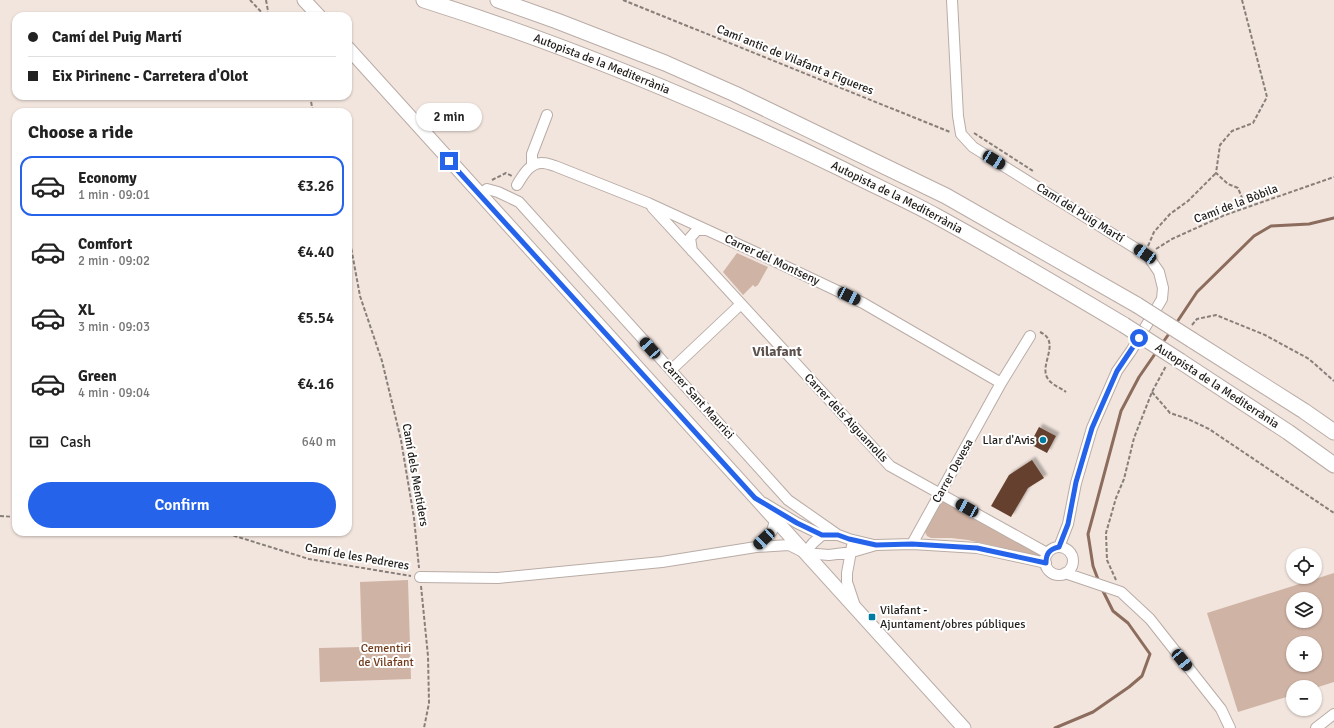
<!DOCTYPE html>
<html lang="en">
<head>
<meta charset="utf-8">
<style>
	body { margin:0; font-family:Signika,sans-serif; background:#f6f6f6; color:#222; height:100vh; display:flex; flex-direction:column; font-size:15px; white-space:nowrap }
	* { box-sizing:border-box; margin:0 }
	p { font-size:13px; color:#767676 }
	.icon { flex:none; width:22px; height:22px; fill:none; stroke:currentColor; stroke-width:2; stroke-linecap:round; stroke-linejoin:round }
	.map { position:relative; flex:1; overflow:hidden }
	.drawer { position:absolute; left:12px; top:108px; width:340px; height:428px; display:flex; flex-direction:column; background:#fff; border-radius:12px; box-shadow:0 1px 3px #0004 }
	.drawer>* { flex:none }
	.guide { position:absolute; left:12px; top:12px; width:340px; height:88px; border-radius:12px; box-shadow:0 1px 3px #0004; display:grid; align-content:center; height:88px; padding:0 16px; background:#fff }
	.buttons { position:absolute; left:1286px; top:548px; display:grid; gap:8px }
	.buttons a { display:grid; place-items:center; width:36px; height:36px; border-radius:50%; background:#fff; box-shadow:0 1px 3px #0004; font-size:20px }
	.end { position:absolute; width:18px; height:18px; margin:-9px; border:5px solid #2563eb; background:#fff; box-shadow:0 0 0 2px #fff }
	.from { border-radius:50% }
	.bubble { position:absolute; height:28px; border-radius:14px; background:#fff; box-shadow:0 1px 3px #0004; font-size:13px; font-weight:600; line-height:28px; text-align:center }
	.car { position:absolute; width:12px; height:24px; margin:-12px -6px; border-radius:5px; box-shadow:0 0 3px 1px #0007; background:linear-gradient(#222 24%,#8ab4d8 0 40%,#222 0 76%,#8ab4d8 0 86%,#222 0) }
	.guide b { display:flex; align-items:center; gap:14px; height:38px; font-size:15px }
	.guide b+b { border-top:1px solid #e0e0e0 }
	.guide i { width:10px; height:10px; background:#222 }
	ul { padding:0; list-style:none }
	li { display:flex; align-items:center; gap:12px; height:60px; margin:0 8px 6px; padding:0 8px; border:2px solid transparent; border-radius:12px }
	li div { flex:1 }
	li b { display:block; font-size:15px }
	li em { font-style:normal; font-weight:600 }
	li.selected { border-color:#2563eb }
	li>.icon { width:36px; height:36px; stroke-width:1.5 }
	h2 { padding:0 16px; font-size:18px; line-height:48px }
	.pay { display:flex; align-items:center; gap:10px; height:44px; padding:0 16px; font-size:15px }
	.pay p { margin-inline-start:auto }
	.cta { display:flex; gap:8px; margin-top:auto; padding:8px 16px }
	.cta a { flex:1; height:46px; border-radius:24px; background:#2563eb; color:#fff; font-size:16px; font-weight:600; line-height:46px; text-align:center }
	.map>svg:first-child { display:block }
</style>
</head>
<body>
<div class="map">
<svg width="1334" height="728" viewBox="0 0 1334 728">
	<defs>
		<filter id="shadow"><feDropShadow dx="3.5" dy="-3.5" stdDeviation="1" flood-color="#0004"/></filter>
	</defs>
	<rect width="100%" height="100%" fill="#f2e5de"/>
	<path fill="#cfb3a4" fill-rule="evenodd" d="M 737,253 L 768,267 L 758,285 L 755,287 L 753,285 L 743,295 L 723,272 Z
		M 942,501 L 1038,553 L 1038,556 L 968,540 L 951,538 L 931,538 L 927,536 L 925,532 L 926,530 Z
		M 1334,573 L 1334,682 L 1315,688 L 1293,687 L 1293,695 L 1238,712 L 1207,613 ZM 1293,599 L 1315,599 L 1315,621 L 1293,621 ZM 1293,643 L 1315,643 L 1315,665 L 1293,665 Z
		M 408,580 L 411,679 L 320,682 L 319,648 L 362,647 L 360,582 Z"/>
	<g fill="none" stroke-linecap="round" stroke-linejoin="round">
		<path stroke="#8c6c5c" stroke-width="3" d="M 1175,325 L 1197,292 L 1254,236 L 1271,226 L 1309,224 L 1334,218
			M 1161,345 L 1171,331
			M 1099,582 L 1093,566 L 1088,534 L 1094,512 L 1121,411 L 1139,377 L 1157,351
			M 1055,728 L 1093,712 L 1129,687 L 1142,676 L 1150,654 L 1128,623 L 1113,611 L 1102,589"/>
	</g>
	<path fill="#66412d" filter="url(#shadow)" d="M 1039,427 L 1056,436 L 1047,453 L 1030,444 Z
		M 1032,460 L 1044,478 L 1028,488 L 1011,517 L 991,506 L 1009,475 Z"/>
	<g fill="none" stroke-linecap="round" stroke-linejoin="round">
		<defs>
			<path id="minor" d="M 952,0 L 958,116 L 961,134 L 973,147 L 1148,256 L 1159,272 L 1163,288 L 1162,299 L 1131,351 L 1117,371 L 1092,428 L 1076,483 L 1068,524 L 1059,547
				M 532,166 L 532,154 L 547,115
				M 517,185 C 523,175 530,162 543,163 C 547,163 551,165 555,166 L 648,203 L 768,258 L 863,303 L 1001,383
				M 480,194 L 487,189 L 498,192 L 519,202 L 788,500 L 838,535
				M 652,207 L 890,466 L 1047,553
				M 692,251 L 690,238 L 697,230 L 707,230
				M 671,370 L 741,304
				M 764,503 L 797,523 L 822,535 L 838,535 L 849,539 L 874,545
				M 912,544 L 1001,383 L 1030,336
				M 852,546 L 847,573 L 847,582 L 855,606
				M 756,547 L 772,531 L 775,521
				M1045 561a14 14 0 1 1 28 0a14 14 0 1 1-28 0Z
				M 805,553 L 813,543 L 822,535
				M 1065,573 L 1121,592 L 1150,619 L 1221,709 L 1230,728
				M 420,577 L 498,578 L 662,562 L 756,547 L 789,545 L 805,553 L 829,555 L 852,552 L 876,545 L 912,544 L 977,548 L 1046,563
				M 1316,728 L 1334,714"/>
			<path id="major" d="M 304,0 L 319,16
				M 348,48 L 964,728"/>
			<g id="highway">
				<path id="s1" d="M 424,0 C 567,45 707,103 842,169 C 873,185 905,199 936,216 C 1000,251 1062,288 1124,325"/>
				<path d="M 498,0 L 557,21 L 665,63 L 735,94 L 946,196 L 1137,305"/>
				<path d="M 1192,340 L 1304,411 L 1334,432"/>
				<path d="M 1180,361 L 1288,432 L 1334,465"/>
			</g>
		</defs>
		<use href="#minor" stroke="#b9aca6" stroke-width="12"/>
		<use href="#major" stroke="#b9aca6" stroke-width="15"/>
		<use href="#highway" stroke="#b9aca6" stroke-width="17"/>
		<path stroke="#887f7a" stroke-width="2" stroke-dasharray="4 2" stroke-linecap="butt" d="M 250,0 L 265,16
			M 266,0 L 268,11 L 267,16
			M 623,0 L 950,132
			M 1242,0 L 1267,97 L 1253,123 L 1232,131 L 1220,145 L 1216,173 L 1228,184 L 1238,188 L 1246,208
			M 310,96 L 313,112
			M 974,133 L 1033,171
			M 492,180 L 506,173 L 512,176
			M 348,231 L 360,296 L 382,361 L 401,440 L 414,518 L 419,568
			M 1148,246 L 1154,232 L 1170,214 L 1188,201 L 1216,173
			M 1156,249 L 1172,239 L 1225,215 L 1334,177
			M 1192,325 L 1197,319 L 1216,315 L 1265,335 L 1309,359 L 1334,381
			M 1040,332 C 1062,342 1038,365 1048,379 C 1052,385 1061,388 1066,392
			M 1152,392 L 1170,413 L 1188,419 L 1209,429 L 1334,513
			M 0,516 L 16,517
			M 222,532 L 309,559 L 411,576
			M 1116,580 L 1107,560 L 1106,533 L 1116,498 L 1124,479 L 1134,438 L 1152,392 L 1166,366
			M 421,586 L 428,656 L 429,703 L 424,728"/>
		<use href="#minor" stroke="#fff" stroke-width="10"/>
		<use href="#major" stroke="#fff" stroke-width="13"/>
		<use href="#highway" stroke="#fff" stroke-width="15"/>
		<defs>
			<path id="highway-bridge" d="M 1137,305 L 1192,340
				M 1124,325 L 1180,361"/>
		</defs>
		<use href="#highway-bridge" stroke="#b9aca6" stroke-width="17" stroke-linecap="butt"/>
		<use href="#highway-bridge" stroke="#fff" stroke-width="15"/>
	</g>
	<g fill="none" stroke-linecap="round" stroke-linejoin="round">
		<path stroke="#2563eb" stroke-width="5" d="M 449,161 L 755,498 L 797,523 L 822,535 L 838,535 L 849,539 L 876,545 L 912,544 L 977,548 L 1046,563 C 1046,554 1049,549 1059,547 L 1068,524 L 1076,482 L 1092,428 L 1117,371 L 1139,338"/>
	</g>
	<g fill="#007ca3" stroke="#fff" stroke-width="1.5">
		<circle cx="1043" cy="440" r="4"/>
		<rect x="868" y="613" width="8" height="8" rx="2"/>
	</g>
	<g text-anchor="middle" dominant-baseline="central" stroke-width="4" stroke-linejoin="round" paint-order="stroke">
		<g font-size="12" fill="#221e1b" stroke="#fff">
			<text transform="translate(795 60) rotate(22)">Camí antic de Vilafant a Figueres</text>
			<text stroke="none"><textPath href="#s1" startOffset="189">Autopista de la Mediterrània</textPath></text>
			<text stroke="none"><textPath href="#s1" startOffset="513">Autopista de la Mediterrània</textPath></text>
			<text transform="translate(1236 204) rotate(-21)">Camí de la Bòbila</text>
			<text transform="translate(1080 213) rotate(32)">Camí del Puig Martí</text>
			<text transform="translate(772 260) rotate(25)">Carrer del Montseny</text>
			<text transform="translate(1217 386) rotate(33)">Autopista de la Mediterrània</text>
			<text transform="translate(698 400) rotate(48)">Carrer Sant Maurici</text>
			<text transform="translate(846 418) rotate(47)">Carrer dels Aiguamolls</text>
			<text transform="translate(953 471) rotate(-61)">Carrer Devesa</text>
			<text transform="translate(415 475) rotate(80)">Camí dels Mentiders</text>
			<text transform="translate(357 557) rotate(10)">Camí de les Pedreres</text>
		</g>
		<g font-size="12" fill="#221e1b" stroke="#fff" text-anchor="end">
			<text x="1035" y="440">Llar d'Avis</text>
			<text x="880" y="610" text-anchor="start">Vilafant -<tspan x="880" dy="14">Ajuntament/obres públiques</tspan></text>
		</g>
		<g font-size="12" fill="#723a1a" stroke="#fff">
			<text x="386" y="648">Cementiri<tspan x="386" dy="14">de Vilafant</tspan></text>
		</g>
		<g font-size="14" font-weight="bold" fill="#5c514c" stroke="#fff">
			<text x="777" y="351">Vilafant</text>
		</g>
	</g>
</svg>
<div class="buttons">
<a><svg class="icon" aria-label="locate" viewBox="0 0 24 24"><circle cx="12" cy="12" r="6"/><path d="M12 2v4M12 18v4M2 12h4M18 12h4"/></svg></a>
<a><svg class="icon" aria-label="layers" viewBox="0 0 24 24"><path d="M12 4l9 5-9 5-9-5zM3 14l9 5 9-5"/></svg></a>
<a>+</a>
<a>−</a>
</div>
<i class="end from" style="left:1139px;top:338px"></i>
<i class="end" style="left:449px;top:161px"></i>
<div class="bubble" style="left:416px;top:103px;width:66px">2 min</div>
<i class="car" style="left:994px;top:160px;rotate:122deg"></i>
<i class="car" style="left:1145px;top:254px;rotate:304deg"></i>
<i class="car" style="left:849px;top:296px;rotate:116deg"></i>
<i class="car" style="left:650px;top:348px;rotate:318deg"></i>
<i class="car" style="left:967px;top:508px;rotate:299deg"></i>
<i class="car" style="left:764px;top:539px;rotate:227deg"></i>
<i class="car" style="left:1182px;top:660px;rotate:141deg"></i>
<div class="guide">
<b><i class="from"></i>Camí del Puig Martí</b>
<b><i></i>Eix Pirinenc - Carretera d'Olot</b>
</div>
<section class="drawer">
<h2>Choose a ride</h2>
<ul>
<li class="selected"><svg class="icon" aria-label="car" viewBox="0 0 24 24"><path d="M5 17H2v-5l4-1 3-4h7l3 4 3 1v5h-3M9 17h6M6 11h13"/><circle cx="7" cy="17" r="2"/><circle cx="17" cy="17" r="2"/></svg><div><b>Economy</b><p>1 min · 09:01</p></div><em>€3.26</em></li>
<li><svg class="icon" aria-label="car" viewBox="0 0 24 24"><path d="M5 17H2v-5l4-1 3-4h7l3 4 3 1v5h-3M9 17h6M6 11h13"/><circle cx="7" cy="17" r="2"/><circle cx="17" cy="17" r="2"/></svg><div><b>Comfort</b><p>2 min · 09:02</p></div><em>€4.40</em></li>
<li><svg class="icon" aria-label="car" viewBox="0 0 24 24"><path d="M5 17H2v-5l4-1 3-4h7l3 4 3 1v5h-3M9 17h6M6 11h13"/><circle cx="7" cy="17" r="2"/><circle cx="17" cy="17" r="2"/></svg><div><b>XL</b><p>3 min · 09:03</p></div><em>€5.54</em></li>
<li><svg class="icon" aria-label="car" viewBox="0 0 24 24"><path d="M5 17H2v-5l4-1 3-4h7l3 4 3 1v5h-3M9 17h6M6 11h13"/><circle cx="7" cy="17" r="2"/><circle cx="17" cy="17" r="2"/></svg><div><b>Green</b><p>4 min · 09:04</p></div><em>€4.16</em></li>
</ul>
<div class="pay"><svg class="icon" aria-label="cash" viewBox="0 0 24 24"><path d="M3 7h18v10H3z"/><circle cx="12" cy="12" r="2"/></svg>Cash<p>640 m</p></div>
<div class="cta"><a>Confirm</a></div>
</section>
</div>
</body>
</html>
